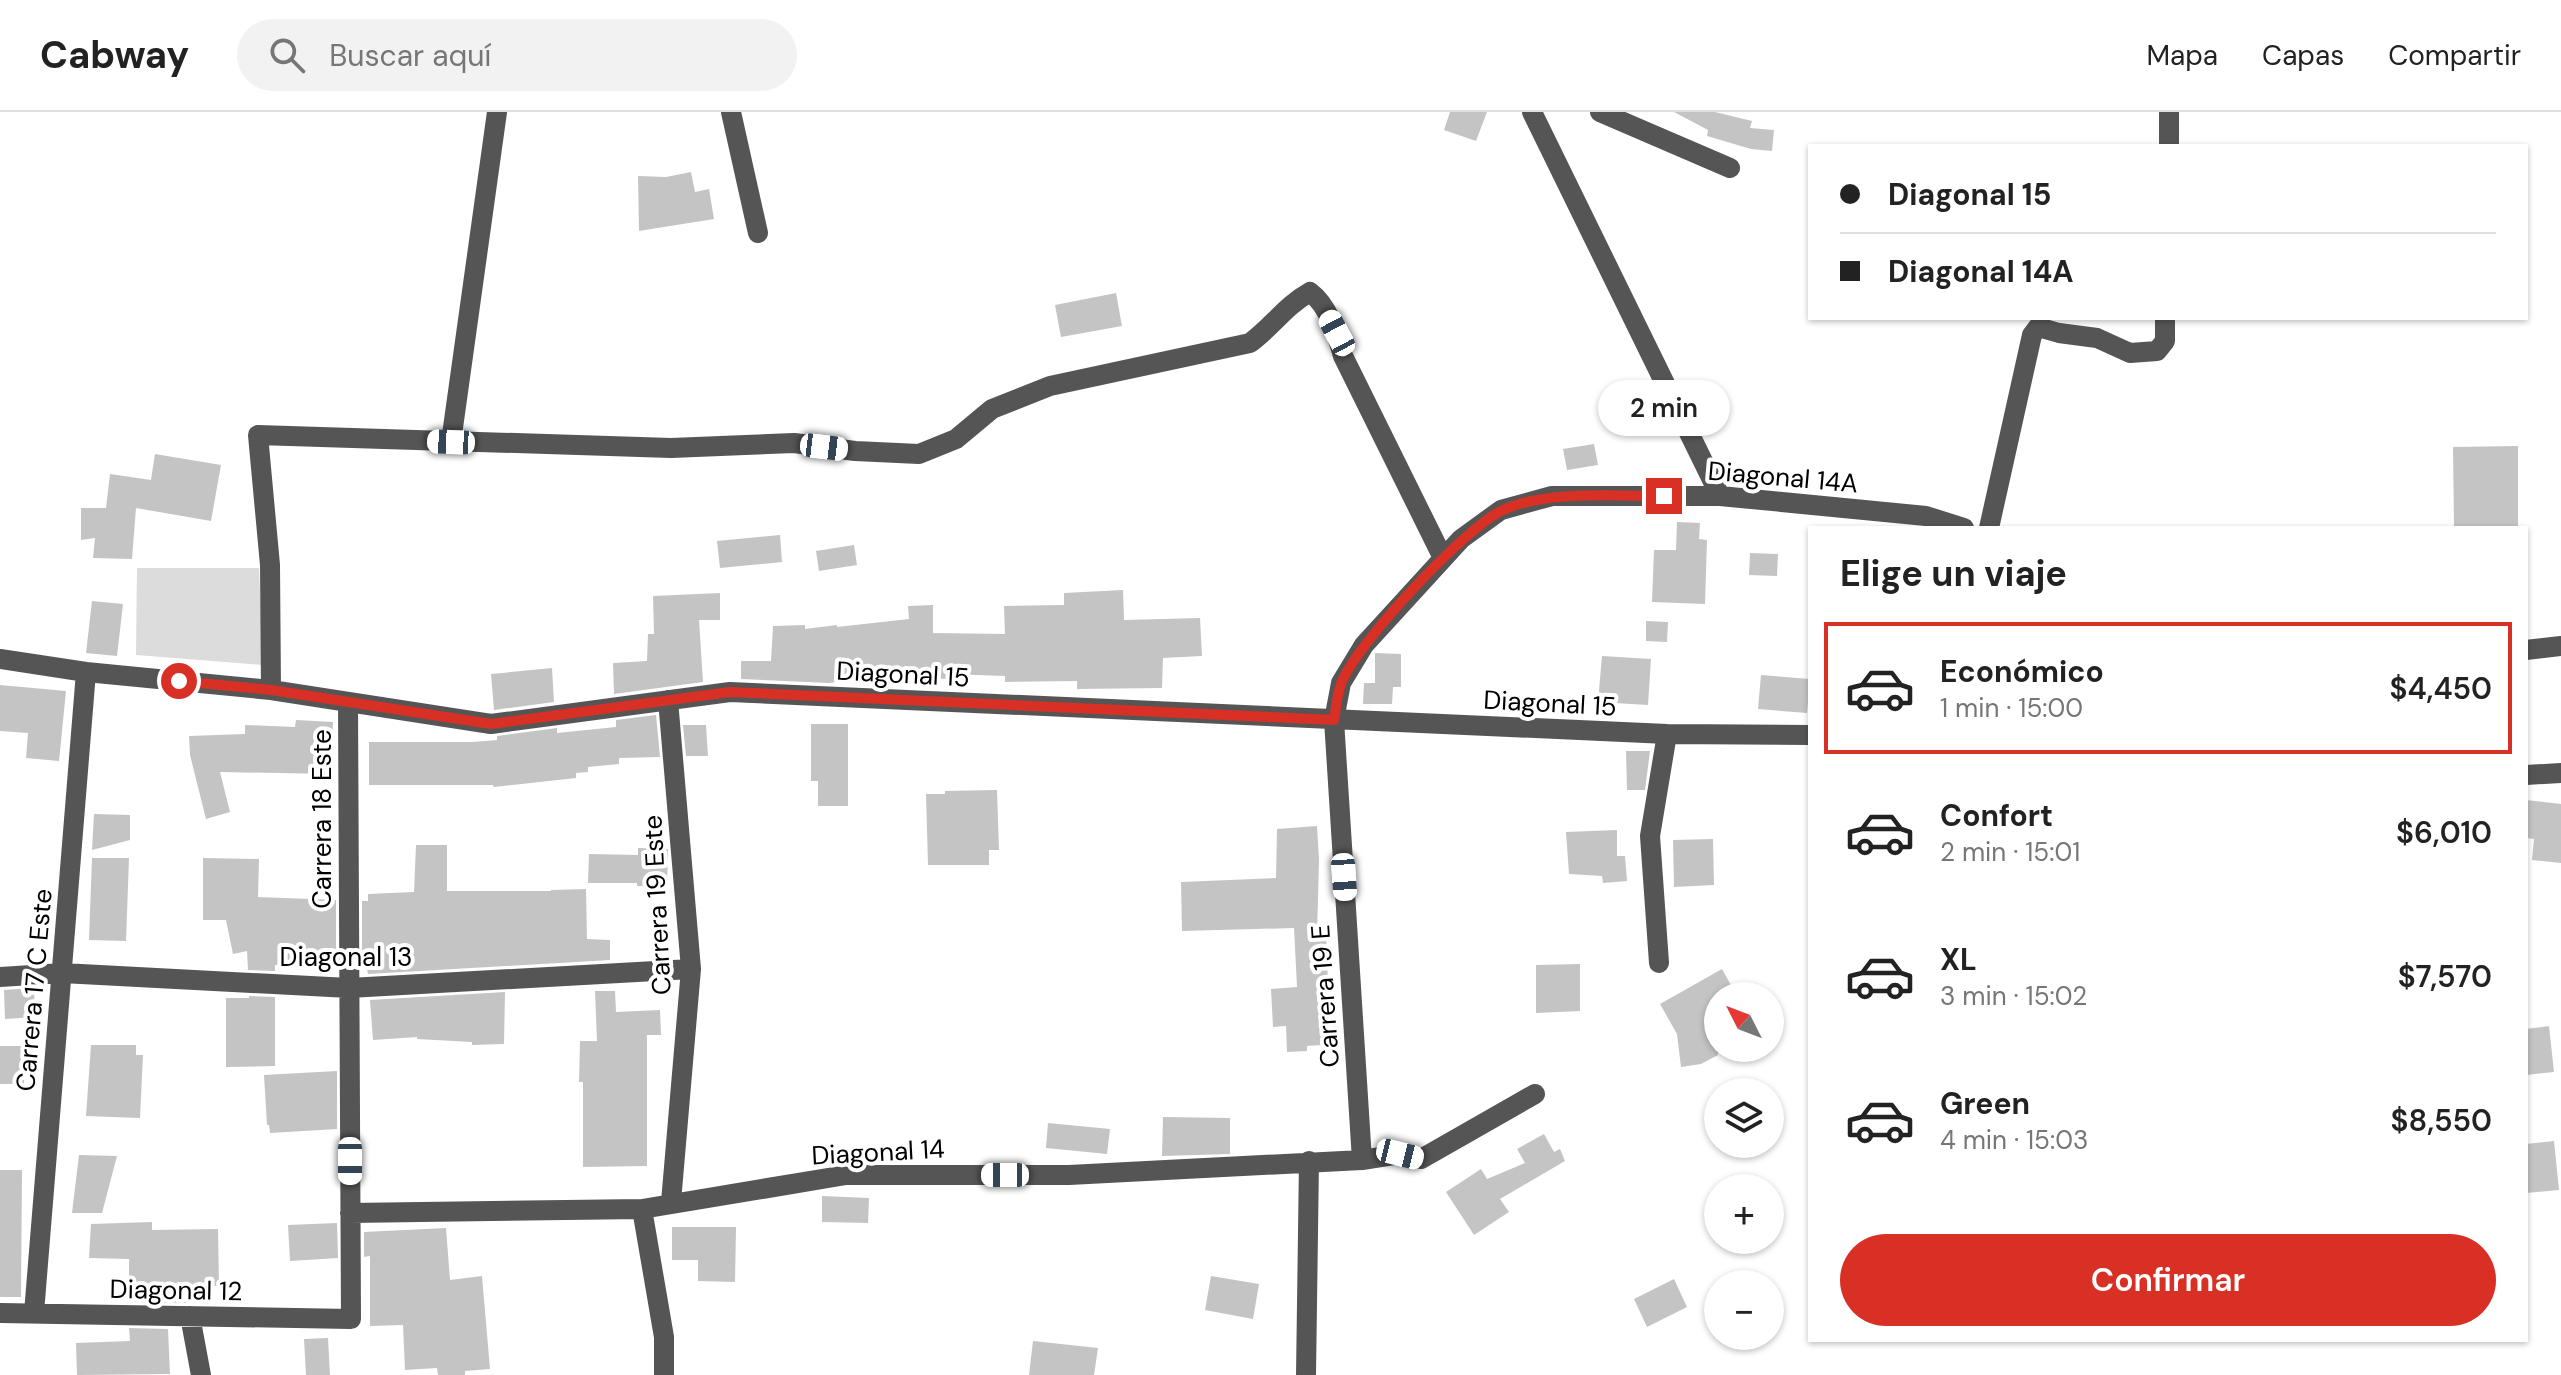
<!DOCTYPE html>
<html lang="es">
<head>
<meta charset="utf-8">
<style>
	body { margin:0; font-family:"DM Sans",sans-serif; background:#f2f2f2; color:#222; height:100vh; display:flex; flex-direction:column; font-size:30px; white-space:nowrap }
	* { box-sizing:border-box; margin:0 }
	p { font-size:26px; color:#767676 }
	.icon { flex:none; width:44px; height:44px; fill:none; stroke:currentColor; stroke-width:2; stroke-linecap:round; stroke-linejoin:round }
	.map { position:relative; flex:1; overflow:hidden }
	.side { position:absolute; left:1808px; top:414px; width:720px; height:816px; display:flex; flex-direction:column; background:#fff; border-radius:0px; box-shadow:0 2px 6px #0004 }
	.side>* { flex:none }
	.guide { position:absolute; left:1808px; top:32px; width:720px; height:176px; border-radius:0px; box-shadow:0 2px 6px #0004; display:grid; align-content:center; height:176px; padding:0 32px; background:#fff }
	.needle { width:52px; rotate:312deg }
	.fabs { position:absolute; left:1704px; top:870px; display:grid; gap:16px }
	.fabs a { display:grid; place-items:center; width:80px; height:80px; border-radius:50%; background:#fff; box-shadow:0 2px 6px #0004; font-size:40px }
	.end { position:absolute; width:36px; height:36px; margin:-18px; border:10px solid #d93025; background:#fff; box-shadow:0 0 0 4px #fff }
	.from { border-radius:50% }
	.bubble { position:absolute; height:56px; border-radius:28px; background:#fff; box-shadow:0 2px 6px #0004; font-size:26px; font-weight:600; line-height:56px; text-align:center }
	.car { position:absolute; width:24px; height:48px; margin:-24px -12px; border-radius:10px; box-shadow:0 0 6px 2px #0007; background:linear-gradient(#fff 24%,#345 0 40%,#fff 0 76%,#345 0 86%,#fff 0) }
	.guide b { display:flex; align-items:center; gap:28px; height:76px; font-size:30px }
	.guide b+b { border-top:2px solid #e0e0e0 }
	.guide i { width:20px; height:20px; background:#222 }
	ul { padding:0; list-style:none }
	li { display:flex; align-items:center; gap:24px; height:132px; margin:0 16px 12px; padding:0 16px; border:4px solid transparent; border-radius:0px }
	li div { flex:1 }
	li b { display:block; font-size:30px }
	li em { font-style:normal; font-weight:600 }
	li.active { border-color:#d93025 }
	li>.icon { width:72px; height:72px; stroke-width:1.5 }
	h2 { padding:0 32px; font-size:36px; line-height:96px }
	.cta { display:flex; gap:16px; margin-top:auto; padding:16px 32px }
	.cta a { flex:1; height:92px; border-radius:48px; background:#d93025; color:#fff; font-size:32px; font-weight:600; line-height:92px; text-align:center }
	header { display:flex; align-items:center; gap:48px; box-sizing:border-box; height:112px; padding:0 40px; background:#fff; border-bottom:2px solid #e0e0e0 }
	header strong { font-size:38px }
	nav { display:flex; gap:44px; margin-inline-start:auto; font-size:28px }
	.search { width:560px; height:72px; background:#f2f2f2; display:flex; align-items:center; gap:20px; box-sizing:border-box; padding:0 28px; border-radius:44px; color:#767676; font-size:30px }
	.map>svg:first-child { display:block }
</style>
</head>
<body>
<header>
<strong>Cabway</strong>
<div class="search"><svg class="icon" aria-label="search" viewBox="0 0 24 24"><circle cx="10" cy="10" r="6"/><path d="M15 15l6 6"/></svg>Buscar aquí</div>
<nav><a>Mapa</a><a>Capas</a><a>Compartir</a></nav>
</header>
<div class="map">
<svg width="2561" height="1263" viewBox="0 0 2561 1263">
	<rect width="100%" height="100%" fill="#fff"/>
	<path fill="#dcdcdc" d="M 137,456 L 259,456 L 263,553 L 136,543 Z"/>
	<path fill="#c4c4c4" d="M 1450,0 L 1487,0 L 1476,29 L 1444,18 Z
		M 1674,0 L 1715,0 L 1752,9 L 1750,16 L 1774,18 L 1772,39 L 1751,37 L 1707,24 L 1708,18 Z
		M 691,60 L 695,80 L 709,77 L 714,107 L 639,119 L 638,64 L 666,65 Z
		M 1116,181 L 1122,214 L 1061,225 L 1055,193 Z
		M 1594,332 L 1598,353 L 1567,358 L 1563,337 Z
		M 2518,334 L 2518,416 L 2454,416 L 2453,335 Z
		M 155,342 L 221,353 L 211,409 L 136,396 L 132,447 L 93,446 L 95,426 L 81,428 L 81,396 L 106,396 L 110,362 L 151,368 Z
		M 1677,410 L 1700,411 L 1699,427 L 1707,428 L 1705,492 L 1652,490 L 1654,438 L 1676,438 Z
		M 780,423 L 782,450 L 720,456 L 717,429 Z
		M 854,433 L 857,453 L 819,459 L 816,439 Z
		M 1750,441 L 1778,442 L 1777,464 L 1749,463 Z
		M 1123,478 L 1124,508 L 1200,506 L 1202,544 L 1163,546 L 1162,576 L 1077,577 L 1077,569 L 1005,570 L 1005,564 L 948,562 L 948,567 L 918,566 L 918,560 L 829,571 L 741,567 L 741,549 L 771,549 L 773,514 L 805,513 L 805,517 L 837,513 L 837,515 L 909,507 L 908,494 L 933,493 L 933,521 L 1005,522 L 1004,494 L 1064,493 L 1064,481 Z
		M 720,481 L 720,508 L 699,508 L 703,570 L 614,582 L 613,551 L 647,549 L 648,522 L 654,522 L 653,484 Z
		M 92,489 L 123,492 L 117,544 L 86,541 Z
		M 1646,509 L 1668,510 L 1667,530 L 1646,529 Z
		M 1375,541 L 1401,542 L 1401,575 L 1393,575 L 1392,592 L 1363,592 L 1364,571 L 1375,571 Z
		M 1602,544 L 1651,547 L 1648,593 L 1598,590 Z
		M 552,556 L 554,590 L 494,598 L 491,562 Z
		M 1761,563 L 1810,567 L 1807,601 L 1758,597 Z
		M 0,573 L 66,579 L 59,649 L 26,646 L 28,621 L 0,619 Z
		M 656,603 L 660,645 L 619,646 L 619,652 L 588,655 L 588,660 L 576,661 L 576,666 L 494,675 L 493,673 L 369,673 L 369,630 L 473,630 L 497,628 L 497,624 L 557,616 L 557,621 L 616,615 L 616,608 Z
		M 296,608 L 333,610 L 330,662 L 220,660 L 230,700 L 206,707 L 190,643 L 189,624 L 245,622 L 245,613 L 295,615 Z
		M 811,612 L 848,612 L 848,694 L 818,694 L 818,669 L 811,669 Z
		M 683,613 L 706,613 L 708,644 L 686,644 Z
		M 1626,639 L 1650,639 L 1645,678 L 1627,678 Z
		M 997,678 L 999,738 L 989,738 L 989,753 L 928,753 L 926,682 L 945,682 L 945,679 Z
		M 2526,688 L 2561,692 L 2561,751 L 2532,748 L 2534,727 L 2526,726 Z
		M 94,702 L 130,703 L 130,728 L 92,738 Z
		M 1317,714 L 1319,748 L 1317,822 L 1326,821 L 1328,872 L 1330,872 L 1335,932 L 1307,934 L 1307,939 L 1287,940 L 1286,914 L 1273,915 L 1271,877 L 1297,875 L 1294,816 L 1182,819 L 1181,770 L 1276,766 L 1277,717 Z
		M 1617,718 L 1617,744 L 1625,744 L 1627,769 L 1603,771 L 1602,764 L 1569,762 L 1566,720 Z
		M 1713,727 L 1714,773 L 1674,775 L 1673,728 Z
		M 416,733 L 447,733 L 447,779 L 551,779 L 551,778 L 586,777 L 587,827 L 610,828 L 610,848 L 368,862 L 367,857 L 362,856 L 362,789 L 368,789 L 368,782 L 414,780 Z
		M 638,736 L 668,737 L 667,775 L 637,774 L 637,771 L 588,771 L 589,742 L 638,743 Z
		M 92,746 L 129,746 L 126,829 L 89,828 Z
		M 203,746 L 259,747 L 258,785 L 336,788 L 336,855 L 275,853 L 275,859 L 248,858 L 247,839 L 233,842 L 226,808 L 203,808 Z
		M 1580,852 L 1580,899 L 1536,901 L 1536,853 Z
		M 1722,857 L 1737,884 L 1718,884 L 1718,943 L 1701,952 L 1681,955 L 1677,922 L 1660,892 Z
		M 34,876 L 35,905 L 5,907 L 4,878 Z
		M 595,879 L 615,879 L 616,900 L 660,898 L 661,923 L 647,923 L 647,1054 L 583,1055 L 583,970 L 579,970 L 580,929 L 597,929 Z
		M 505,880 L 504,932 L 472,933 L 472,930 L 417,927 L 417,925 L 373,928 L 370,888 Z
		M 249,884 L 275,885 L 275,954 L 226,955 L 226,886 L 249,886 Z
		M 2549,914 L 2554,960 L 2526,963 L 2526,917 Z
		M 91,933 L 136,933 L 136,943 L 143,943 L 140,1006 L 86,1004 Z
		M 0,934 L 24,934 L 24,972 L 0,972 Z
		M 337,959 L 337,1017 L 270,1021 L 269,1013 L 267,1013 L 264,963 Z
		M 1163,1005 L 1230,1006 L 1230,1042 L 1162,1044 Z
		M 1048,1011 L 1110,1017 L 1107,1042 L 1046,1036 Z
		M 1544,1022 L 1554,1040 L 1560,1037 L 1565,1049 L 1500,1087 L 1509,1100 L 1474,1123 L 1446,1080 L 1481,1057 L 1487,1067 L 1525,1051 L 1517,1037 Z
		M 2554,1029 L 2559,1078 L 2526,1081 L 2526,1032 Z
		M 79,1043 L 117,1044 L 102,1101 L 72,1101 Z
		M 0,1058 L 22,1058 L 21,1185 L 0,1185 Z
		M 822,1084 L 869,1086 L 868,1111 L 822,1110 Z
		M 152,1110 L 152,1118 L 218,1117 L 219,1174 L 190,1174 L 191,1191 L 129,1190 L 129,1147 L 89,1146 L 91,1112 Z
		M 337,1111 L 338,1146 L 290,1149 L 288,1113 Z
		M 672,1115 L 736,1115 L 735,1170 L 698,1169 L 698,1148 L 672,1148 Z
		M 446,1116 L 450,1168 L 482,1164 L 490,1257 L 465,1259 L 465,1263 L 438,1263 L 437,1256 L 405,1258 L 403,1213 L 370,1214 L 370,1144 L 364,1145 L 364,1120 Z
		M 1211,1164 L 1259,1172 L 1253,1207 L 1205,1198 Z
		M 1674,1167 L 1687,1195 L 1647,1215 L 1634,1187 Z
		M 129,1216 L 168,1217 L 170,1262 L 77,1263 L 76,1231 L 130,1229 Z
		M 328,1226 L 330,1263 L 306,1263 L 304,1227 Z
		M 1033,1229 L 1098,1236 L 1094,1263 L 1029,1263 Z"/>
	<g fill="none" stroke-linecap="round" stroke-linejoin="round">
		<path stroke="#555" stroke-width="20" d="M 731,0 L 758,121
			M 1532,0 L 1720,384
			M 1600,0 L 1730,56
			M 2169,34 L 2169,0
			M 451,330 L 497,0
			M 1989,416 L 2032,223 L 2038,215 L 2059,221 L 2097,226 L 2130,241 L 2157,239 L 2165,229 L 2165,206
			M 2526,538 L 2561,534
			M 0,547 L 86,560 L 271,578 L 491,612 L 730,580 L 1667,622 L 1810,623
			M 271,578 L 270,453 L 258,323 L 671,336 L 794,331 L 855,339 L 919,342 L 956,327 L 992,297 L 1050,274 L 1250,231 C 1273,214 1285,194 1310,180 C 1329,194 1337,223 1343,244 L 1443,446
			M 668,588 L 691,857 L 671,1090
			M 2526,663 L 2561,661
			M 1659,851 L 1650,724 L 1667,622
			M 0,865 L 62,861 L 349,876 L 691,857
			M 1362,1048 L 1334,608 L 1341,571 L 1364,533 L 1461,427 L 1501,398 L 1552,384 L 1720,384 L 1926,404 L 1964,416
			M 642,1097 L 664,1225 L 664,1263
			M 350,1101 L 642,1097 L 846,1063 L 1069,1063 L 1362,1048 L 1400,1042 L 1421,1047 L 1535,982
			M 0,1201 L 351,1207 L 348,591
			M 34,1201 L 86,560
			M 190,1204 L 201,1263
			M 1306,1263 L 1309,1049"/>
	</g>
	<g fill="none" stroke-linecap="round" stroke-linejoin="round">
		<path stroke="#d93025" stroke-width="10" d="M 179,569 L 271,578 L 491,612 L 730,580 L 1334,608 C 1336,596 1337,583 1341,572 C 1355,533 1464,417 1501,399 C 1543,378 1616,384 1664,384"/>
	</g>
	<g text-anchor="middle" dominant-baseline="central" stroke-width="8" stroke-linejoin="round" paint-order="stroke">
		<g font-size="26" fill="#000" stroke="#fff">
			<text transform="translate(1783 365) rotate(5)">Diagonal 14A</text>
			<text transform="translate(903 562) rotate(3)">Diagonal 15</text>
			<text transform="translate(1550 591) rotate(3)">Diagonal 15</text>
			<text transform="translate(322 707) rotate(-90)">Carrera 18 Este</text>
			<text transform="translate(657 793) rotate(-93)">Carrera 19 Este</text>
			<text x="346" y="845">Diagonal 13</text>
			<text transform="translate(34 878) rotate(-85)">Carrera 17 C Este</text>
			<text transform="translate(1325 884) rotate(-94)">Carrera 19 E</text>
			<text transform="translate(878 1040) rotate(-3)">Diagonal 14</text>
			<text transform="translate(176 1178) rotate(1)">Diagonal 12</text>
		</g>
	</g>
</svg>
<div class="fabs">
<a><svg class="needle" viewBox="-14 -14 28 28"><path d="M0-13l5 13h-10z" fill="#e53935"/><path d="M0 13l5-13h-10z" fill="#767676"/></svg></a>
<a><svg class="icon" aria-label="layers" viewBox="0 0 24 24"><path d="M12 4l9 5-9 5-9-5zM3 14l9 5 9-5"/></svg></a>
<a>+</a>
<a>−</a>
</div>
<i class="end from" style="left:179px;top:569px"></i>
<i class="end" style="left:1664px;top:384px"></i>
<div class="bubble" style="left:1598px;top:268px;width:132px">2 min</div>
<i class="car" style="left:1337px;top:221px;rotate:332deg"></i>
<i class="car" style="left:451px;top:330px;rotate:272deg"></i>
<i class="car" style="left:824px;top:335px;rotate:97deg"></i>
<i class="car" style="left:1344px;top:765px;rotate:176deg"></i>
<i class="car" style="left:1400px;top:1042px;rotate:104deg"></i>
<i class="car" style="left:350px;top:1049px;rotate:180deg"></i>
<i class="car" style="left:1005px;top:1063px;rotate:270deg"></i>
<div class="guide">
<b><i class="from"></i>Diagonal 15</b>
<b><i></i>Diagonal 14A</b>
</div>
<section class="side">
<h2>Elige un viaje</h2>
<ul>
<li class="active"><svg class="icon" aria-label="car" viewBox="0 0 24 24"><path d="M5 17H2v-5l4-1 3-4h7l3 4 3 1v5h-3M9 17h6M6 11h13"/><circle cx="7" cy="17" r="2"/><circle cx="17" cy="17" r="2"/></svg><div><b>Económico</b><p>1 min · 15:00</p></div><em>$4,450</em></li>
<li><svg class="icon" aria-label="car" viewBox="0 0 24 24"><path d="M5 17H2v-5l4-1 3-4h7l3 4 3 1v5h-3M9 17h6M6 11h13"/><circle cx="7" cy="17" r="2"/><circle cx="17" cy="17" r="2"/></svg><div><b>Confort</b><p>2 min · 15:01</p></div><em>$6,010</em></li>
<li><svg class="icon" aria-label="car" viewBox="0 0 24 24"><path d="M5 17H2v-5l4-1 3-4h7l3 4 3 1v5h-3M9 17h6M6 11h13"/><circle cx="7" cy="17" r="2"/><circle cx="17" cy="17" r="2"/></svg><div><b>XL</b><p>3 min · 15:02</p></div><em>$7,570</em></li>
<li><svg class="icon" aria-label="car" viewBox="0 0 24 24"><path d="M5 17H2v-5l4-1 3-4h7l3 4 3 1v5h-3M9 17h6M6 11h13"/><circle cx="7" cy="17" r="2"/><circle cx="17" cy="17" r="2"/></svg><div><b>Green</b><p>4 min · 15:03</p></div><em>$8,550</em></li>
</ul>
<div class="cta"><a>Confirmar</a></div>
</section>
</div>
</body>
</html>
